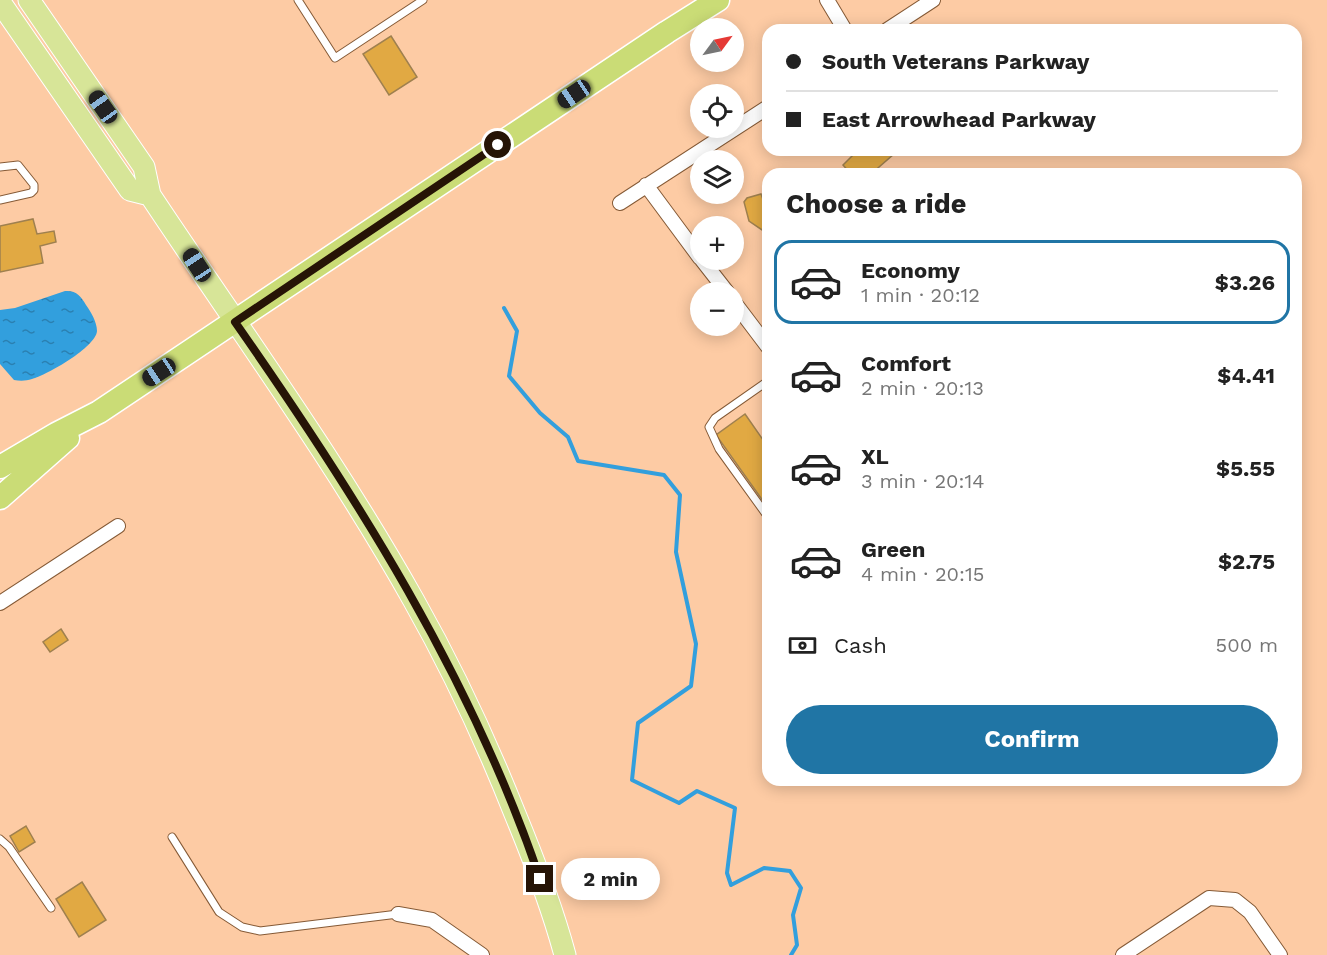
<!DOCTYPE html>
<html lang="en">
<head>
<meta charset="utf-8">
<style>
	body { margin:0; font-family:"Work Sans",sans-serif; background:#f6f6f6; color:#222; height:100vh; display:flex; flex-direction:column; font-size:22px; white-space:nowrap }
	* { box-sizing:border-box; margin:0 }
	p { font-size:20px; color:#767676 }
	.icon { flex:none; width:33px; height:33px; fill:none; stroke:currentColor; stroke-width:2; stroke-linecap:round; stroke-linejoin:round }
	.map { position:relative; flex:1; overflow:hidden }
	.drawer { position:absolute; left:762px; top:168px; width:540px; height:618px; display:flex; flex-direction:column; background:#fff; border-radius:18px; box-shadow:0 3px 15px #0003 }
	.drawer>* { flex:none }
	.top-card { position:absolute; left:762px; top:24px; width:540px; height:132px; border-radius:18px; box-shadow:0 3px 15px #0003; display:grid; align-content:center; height:132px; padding:0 24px; background:#fff }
	.needle { width:39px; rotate:57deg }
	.controls { position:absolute; left:690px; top:18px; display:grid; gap:12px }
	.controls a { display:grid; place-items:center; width:54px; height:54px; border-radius:50%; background:#fff; box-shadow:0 3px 15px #0003; font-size:30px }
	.end { position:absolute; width:27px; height:27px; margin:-14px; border:8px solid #261406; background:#fff; box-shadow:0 0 0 3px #fff }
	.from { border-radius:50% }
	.bubble { position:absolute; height:42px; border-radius:21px; background:#fff; box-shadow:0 3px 15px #0003; font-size:20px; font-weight:700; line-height:42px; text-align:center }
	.car { position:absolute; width:18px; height:36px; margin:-18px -9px; border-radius:8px; box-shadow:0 0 4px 2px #0007; background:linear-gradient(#222 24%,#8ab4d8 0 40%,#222 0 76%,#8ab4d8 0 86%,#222 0) }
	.top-card b { display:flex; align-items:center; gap:21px; height:57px; font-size:22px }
	.top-card b+b { border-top:2px solid #e0e0e0 }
	.top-card i { width:15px; height:15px; background:#222 }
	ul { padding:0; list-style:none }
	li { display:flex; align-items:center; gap:18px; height:84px; margin:0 12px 9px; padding:0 12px; border:3px solid transparent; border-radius:18px }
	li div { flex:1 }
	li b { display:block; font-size:22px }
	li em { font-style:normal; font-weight:700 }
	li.active { border-color:#2075a5 }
	li>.icon { width:54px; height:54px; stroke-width:1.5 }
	h2 { padding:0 24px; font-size:27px; line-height:72px }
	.pay { display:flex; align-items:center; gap:15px; height:66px; padding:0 24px; font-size:22px }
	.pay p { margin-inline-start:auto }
	.button { display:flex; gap:12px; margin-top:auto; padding:12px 24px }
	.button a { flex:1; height:69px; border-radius:36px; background:#2075a5; color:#fff; font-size:24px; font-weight:700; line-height:69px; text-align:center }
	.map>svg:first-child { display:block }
</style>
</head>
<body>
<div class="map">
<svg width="1327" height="955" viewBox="0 0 1327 955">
	<defs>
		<pattern id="water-ripples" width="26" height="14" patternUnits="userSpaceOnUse" patternTransform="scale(1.5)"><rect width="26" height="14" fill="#329fdd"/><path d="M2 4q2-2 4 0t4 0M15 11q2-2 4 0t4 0" fill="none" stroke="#2a80b1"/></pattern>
	</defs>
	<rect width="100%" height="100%" fill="#fdcba4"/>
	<path fill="url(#water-ripples)" d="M 65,291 C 76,290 81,296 86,305 C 91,312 97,322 97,331 C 96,347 47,375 32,379 C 26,381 20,381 14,380 L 0,364 L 0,310 L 15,308 Z"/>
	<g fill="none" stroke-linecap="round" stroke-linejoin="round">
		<path stroke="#329fdd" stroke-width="4" d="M 504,308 L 517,331 L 509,376 L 540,413 L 568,437 L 578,461 L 664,475 L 680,495 L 676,552 L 696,644 L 691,686 L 638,723 L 632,780 L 679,803 L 697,791 L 735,808 L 727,873 L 731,885 L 764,868 L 790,871 L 801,888 L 793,915 L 797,945 L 791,955"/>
	</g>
	<path fill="#e1a943" stroke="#9f804f" stroke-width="1.5" d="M 391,36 L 417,77 L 389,95 L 363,54 Z
		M 853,150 L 893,150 L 895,153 L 871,174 L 851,174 L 843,165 L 854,154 L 851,151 Z
		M 761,194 L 768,213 L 768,234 L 749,221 L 744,202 L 747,198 Z
		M 33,219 L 37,234 L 54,231 L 56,242 L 40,246 L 43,263 L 0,272 L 0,226 Z
		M 745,414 L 768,447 L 768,508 L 716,435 Z
		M 61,629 L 68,640 L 50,652 L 43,642 Z
		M 26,826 L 35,842 L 19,852 L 10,836 Z
		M 82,882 L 106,920 L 79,937 L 56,899 Z"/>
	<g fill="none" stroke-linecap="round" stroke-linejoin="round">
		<defs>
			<path id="service" d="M 298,0 L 335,58 L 423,0
				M 0,167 L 18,165 L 34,185 L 34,190 L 31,193 L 0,200
				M 768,381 L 715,418 L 709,427 L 719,449 L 768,517
				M 172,837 L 219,912 L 242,927 L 260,931 L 398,914
				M 0,839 L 9,847 L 51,908"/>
			<path id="minor" d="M 827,0 L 845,30
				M 887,30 L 933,0
				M 646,185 L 700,258
				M 620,203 L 768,107
				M 702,260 L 727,292
				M 734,302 L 768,347
				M 0,603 L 118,526
				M 398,914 L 432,920 L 482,955
				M 1123,955 L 1209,898 L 1235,900 L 1250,912 L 1280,955"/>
			<path id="primary" d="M 29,0 L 144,167 L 150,195 C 239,329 335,460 414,601 C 453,670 486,741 515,814 C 534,860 552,907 565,955
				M 0,2 L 130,190 L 150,195"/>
			<path id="trunk" d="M 0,467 L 56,434 L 99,412 L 667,32 L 718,0
				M 0,498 L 68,438"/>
		</defs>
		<use href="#service" stroke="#855a36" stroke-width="9"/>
		<use href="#minor" stroke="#855a36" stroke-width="16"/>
		<use href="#primary" stroke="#fff" stroke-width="23"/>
		<use href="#trunk" stroke="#fff" stroke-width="25"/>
		<use href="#service" stroke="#fff" stroke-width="7"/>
		<use href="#minor" stroke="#fff" stroke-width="14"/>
		<use href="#primary" stroke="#d7e598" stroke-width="21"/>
		<use href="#trunk" stroke="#cadc76" stroke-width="22"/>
	</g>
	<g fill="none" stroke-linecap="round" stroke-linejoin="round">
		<path stroke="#261406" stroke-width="8" d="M 498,145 L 235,322 C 356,495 472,678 540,879"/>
	</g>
</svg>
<div class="controls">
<a><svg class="needle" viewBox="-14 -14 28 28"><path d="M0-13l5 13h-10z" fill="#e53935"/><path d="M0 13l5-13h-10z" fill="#767676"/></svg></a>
<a><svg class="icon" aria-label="locate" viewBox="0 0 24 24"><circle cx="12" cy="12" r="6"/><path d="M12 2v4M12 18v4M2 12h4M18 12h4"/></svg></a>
<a><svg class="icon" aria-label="layers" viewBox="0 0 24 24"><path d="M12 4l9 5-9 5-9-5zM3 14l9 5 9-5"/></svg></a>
<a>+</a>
<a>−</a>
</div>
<i class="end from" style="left:498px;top:145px"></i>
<i class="end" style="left:540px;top:879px"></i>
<div class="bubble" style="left:561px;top:858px;width:99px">2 min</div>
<i class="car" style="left:574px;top:94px;rotate:236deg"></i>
<i class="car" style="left:103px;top:107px;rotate:325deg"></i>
<i class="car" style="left:197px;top:265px;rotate:327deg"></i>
<i class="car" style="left:159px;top:372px;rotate:237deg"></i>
<div class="top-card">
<b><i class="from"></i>South Veterans Parkway</b>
<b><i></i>East Arrowhead Parkway</b>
</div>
<section class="drawer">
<h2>Choose a ride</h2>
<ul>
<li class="active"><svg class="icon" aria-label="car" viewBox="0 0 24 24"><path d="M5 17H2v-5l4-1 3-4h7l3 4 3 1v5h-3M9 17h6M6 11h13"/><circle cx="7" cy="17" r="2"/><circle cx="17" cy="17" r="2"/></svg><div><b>Economy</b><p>1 min · 20:12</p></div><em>$3.26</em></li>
<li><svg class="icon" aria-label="car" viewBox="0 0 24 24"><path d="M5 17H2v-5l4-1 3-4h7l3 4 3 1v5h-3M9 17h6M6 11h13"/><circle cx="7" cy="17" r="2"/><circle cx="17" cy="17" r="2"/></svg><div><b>Comfort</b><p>2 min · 20:13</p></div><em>$4.41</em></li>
<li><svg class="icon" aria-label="car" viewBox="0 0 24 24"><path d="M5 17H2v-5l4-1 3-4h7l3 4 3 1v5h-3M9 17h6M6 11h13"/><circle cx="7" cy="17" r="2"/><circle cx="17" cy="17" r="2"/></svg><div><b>XL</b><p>3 min · 20:14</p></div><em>$5.55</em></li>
<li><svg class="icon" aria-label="car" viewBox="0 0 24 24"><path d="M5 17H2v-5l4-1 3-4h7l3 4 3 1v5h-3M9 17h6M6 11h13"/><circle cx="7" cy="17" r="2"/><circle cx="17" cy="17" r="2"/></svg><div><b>Green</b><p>4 min · 20:15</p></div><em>$2.75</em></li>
</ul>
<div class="pay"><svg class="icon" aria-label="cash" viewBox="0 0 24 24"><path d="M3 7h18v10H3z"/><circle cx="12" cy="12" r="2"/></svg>Cash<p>500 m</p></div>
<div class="button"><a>Confirm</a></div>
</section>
</div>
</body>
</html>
